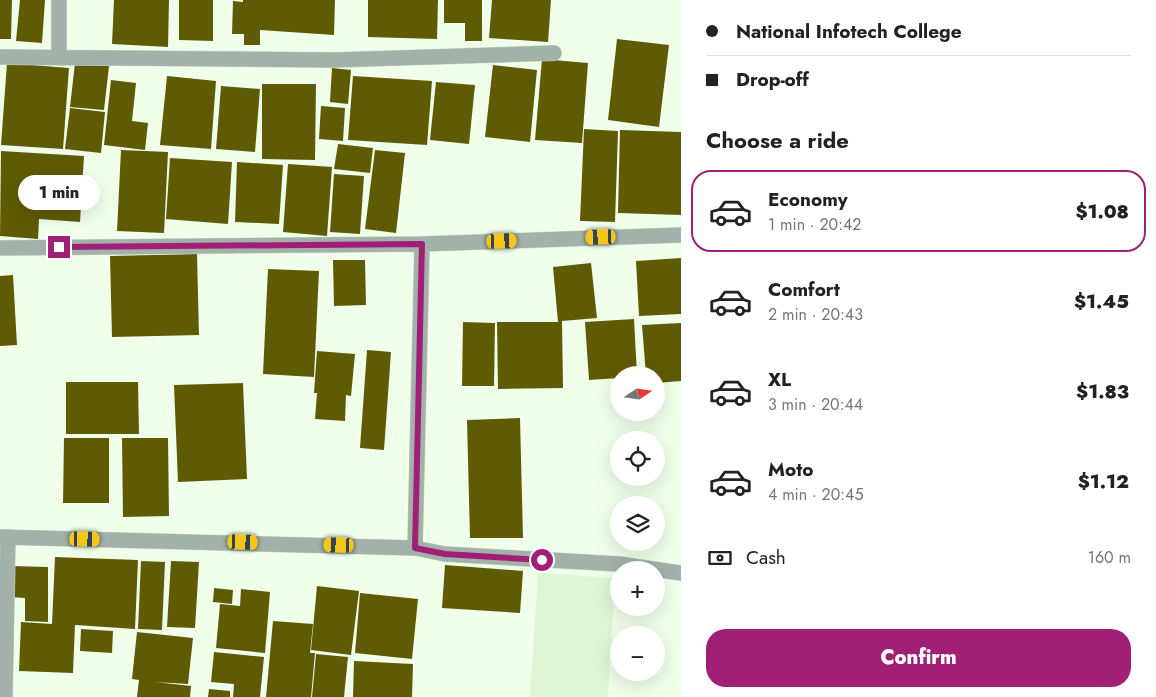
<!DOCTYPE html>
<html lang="en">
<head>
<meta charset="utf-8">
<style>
	body { margin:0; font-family:Jost,sans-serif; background:#f6f6f6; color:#222; height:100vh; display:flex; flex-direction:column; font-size:19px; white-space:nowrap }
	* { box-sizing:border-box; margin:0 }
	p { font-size:16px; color:#767676 }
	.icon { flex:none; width:28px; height:28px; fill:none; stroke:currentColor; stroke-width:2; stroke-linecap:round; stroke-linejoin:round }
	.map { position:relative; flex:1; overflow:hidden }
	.side { display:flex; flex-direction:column; background:#fff; width:475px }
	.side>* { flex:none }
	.guide { display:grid; align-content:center; height:110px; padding:0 25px; background:#fff }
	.needle { width:32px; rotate:77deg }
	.fabs { position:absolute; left:610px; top:366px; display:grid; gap:10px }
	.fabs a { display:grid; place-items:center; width:55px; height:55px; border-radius:50%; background:#fff; box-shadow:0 5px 20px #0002; font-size:25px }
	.end { position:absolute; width:22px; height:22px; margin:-11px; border:6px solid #9f2074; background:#fff; box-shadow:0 0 0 2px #fff }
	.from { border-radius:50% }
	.bubble { position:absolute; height:35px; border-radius:18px; background:#fff; box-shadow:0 5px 20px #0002; font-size:16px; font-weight:800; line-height:35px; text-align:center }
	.car { position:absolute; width:15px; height:30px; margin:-15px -8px; border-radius:6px; box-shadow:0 0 4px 1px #0007; background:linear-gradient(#f5c518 24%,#345 0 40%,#f5c518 0 76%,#345 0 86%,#f5c518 0) }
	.guide b { display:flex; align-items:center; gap:18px; height:48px; font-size:19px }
	.guide b+b { border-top:1px solid #e0e0e0 }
	.guide i { width:12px; height:12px; background:#222 }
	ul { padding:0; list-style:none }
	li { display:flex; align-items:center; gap:15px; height:82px; margin:0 10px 8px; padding:0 15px; border:2px solid transparent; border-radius:20px }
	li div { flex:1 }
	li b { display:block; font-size:19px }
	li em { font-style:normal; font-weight:800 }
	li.current { border-color:#9f2074 }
	li>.icon { width:45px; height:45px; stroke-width:1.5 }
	h2 { padding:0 25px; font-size:22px; line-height:60px }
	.pay { display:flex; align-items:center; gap:12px; height:55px; padding:0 25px; font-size:19px }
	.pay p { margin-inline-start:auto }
	.cta { display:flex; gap:10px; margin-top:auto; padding:10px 25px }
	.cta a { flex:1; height:58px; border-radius:20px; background:#9f2074; color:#fff; font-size:20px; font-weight:800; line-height:58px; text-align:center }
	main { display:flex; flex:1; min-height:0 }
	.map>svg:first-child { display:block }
</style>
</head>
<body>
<main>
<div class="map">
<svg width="681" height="697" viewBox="0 0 681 697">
	<rect width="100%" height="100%" fill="#efffe9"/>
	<path fill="#def6d5" d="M 538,573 L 615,578 L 608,697 L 530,697 Z"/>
	<path fill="#5f5b04" d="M 0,0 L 12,0 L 11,39 L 0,39 Z
		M 20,0 L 45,0 L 42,43 L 16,41 Z
		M 114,0 L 169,0 L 168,47 L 112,44 Z
		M 179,0 L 213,0 L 213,41 L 179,40 Z
		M 243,0 L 335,0 L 334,35 L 260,30 L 260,45 L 244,45 L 244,34 L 232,34 L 233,1 L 243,2 Z
		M 368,0 L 438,0 L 437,39 L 368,37 Z
		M 444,0 L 482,0 L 482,41 L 465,41 L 465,23 L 444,23 Z
		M 492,0 L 551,0 L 548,42 L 489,38 Z
		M 617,39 L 669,45 L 659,127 L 608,120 Z
		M 542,59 L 588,63 L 582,143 L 535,140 Z
		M 7,63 L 69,68 L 63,149 L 1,145 Z
		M 75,63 L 109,66 L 104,110 L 70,107 Z
		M 493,65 L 537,70 L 530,142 L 485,137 Z
		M 332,68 L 351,70 L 348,104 L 330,102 Z
		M 167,76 L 216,81 L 211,149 L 160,145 Z
		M 353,76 L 432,81 L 427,145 L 348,140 Z
		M 111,80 L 136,83 L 132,121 L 148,123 L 145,150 L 104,145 Z
		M 436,82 L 475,85 L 469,144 L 430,140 Z
		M 262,84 L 316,84 L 315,160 L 262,159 Z
		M 221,86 L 260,89 L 255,152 L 216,149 Z
		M 321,106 L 345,108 L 343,141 L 319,139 Z
		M 70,108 L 105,112 L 101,153 L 65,149 Z
		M 584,129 L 618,131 L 615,222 L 580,221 Z
		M 620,130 L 681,132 L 681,215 L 618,213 Z
		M 338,144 L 373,148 L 370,173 L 334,169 Z
		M 121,150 L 168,152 L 164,233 L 117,231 Z
		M 375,150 L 405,153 L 396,233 L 365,229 Z
		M 1,151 L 84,156 L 80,222 L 39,219 L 38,239 L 0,236 Z
		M 170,158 L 232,162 L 228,224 L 166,219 Z
		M 237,162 L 283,165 L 279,224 L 235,222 Z
		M 288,164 L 332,167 L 327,236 L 283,232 Z
		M 334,174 L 364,176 L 360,234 L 330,232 Z
		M 197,254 L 199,335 L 112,337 L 110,256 Z
		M 681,258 L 681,314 L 639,316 L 636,261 Z
		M 333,260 L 365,260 L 366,305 L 334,306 Z
		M 591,263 L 597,318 L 562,321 L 563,388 L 498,389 L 497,322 L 558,322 L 553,267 Z
		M 268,269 L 319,271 L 314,377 L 263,374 Z
		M 13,275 L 17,345 L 0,346 L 0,276 Z
		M 634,319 L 637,375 L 619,375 L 619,378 L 589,380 L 585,322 Z
		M 463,322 L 495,323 L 494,386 L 462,386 Z
		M 681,323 L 681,381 L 656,383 L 656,375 L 646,375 L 642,325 Z
		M 367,350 L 391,352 L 384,450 L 360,448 Z
		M 317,351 L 355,354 L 351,396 L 346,395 L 345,421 L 315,419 L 317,393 L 314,393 Z
		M 66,382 L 138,382 L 139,434 L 66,434 Z
		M 243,383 L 247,479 L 178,482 L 174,385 Z
		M 520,418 L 523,538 L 470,538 L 467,420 Z
		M 64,438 L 109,438 L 109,503 L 63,503 Z
		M 122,438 L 168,438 L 169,516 L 123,517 Z
		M 55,557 L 138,560 L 135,629 L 75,625 L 73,673 L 19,671 L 21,622 L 52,624 Z
		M 141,561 L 165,562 L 162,630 L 138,629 Z
		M 171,561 L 199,562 L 195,628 L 167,627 Z
		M 445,565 L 523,571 L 520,613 L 442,608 Z
		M 11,566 L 48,567 L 48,622 L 25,621 L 25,598 L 10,597 Z
		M 317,586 L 359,591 L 351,655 L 311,650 Z
		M 214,588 L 233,590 L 232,604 L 213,602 Z
		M 241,589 L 270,592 L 265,653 L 216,648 L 220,604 L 240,606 Z
		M 360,593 L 418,599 L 412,659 L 355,653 Z
		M 273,621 L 313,624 L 310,653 L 315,653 L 311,697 L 266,697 Z
		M 81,629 L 113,631 L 112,653 L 80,651 Z
		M 137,632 L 193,638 L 188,684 L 155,682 L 191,686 L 190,697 L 137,697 L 139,680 L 132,679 Z
		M 214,652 L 264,657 L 260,697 L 233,697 L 234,684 L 211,682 Z
		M 316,654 L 348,657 L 344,697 L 312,697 Z
		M 354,661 L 413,664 L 412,697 L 353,697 Z
		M 209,689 L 230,691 L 230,697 L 208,697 Z"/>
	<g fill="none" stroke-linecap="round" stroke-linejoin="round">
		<defs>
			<path id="minor" d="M 0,57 L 334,60 L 554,53
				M 59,58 L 59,0
				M 422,244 L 681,235
				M 0,248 L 422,244 L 415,548
				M 0,537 L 415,548 L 445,554 L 619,564 L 681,573
				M 5,697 L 8,537"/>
		</defs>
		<use href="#minor" stroke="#cad8c5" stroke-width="16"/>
		<use href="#minor" stroke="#a3b1ab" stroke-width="15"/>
	</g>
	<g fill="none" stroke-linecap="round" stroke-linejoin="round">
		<path stroke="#9f2074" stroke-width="6" d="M 59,247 L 422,244 L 415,548 L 445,554 L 542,560"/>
	</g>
</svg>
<div class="fabs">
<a><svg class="needle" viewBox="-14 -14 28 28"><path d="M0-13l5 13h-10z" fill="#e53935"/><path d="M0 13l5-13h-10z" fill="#767676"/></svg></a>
<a><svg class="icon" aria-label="locate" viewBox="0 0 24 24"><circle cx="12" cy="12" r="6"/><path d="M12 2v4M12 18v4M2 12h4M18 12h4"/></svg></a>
<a><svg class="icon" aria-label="layers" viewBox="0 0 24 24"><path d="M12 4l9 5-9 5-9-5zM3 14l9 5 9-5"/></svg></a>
<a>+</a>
<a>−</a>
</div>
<i class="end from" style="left:542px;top:560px"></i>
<i class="end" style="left:59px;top:247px"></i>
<div class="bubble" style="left:18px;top:175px;width:82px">1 min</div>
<i class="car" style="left:601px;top:237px;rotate:268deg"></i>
<i class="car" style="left:502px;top:241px;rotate:88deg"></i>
<i class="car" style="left:85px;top:539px;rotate:91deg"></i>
<i class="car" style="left:243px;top:542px;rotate:92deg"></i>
<i class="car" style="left:339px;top:545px;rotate:272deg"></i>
</div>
<section class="side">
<div class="guide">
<b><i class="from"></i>National Infotech College</b>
<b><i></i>Drop-off</b>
</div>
<h2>Choose a ride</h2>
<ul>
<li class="current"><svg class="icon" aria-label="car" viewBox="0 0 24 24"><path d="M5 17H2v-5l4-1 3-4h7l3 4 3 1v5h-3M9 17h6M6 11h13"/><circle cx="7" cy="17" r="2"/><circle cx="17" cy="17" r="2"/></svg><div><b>Economy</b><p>1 min · 20:42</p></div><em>$1.08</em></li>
<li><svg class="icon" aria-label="car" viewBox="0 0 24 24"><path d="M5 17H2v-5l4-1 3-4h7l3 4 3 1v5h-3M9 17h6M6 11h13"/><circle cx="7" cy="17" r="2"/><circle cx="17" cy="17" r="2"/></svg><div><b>Comfort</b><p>2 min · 20:43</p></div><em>$1.45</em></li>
<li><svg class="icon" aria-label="car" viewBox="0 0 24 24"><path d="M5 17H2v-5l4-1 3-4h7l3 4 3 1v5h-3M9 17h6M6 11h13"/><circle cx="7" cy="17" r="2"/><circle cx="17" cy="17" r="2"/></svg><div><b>XL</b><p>3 min · 20:44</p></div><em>$1.83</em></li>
<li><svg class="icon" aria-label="car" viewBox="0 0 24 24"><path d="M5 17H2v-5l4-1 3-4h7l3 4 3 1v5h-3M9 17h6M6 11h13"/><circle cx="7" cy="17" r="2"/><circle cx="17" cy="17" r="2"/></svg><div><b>Moto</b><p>4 min · 20:45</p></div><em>$1.12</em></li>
</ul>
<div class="pay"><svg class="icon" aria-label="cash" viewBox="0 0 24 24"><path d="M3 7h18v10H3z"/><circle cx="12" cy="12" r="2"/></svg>Cash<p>160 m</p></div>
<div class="cta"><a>Confirm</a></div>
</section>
</main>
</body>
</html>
